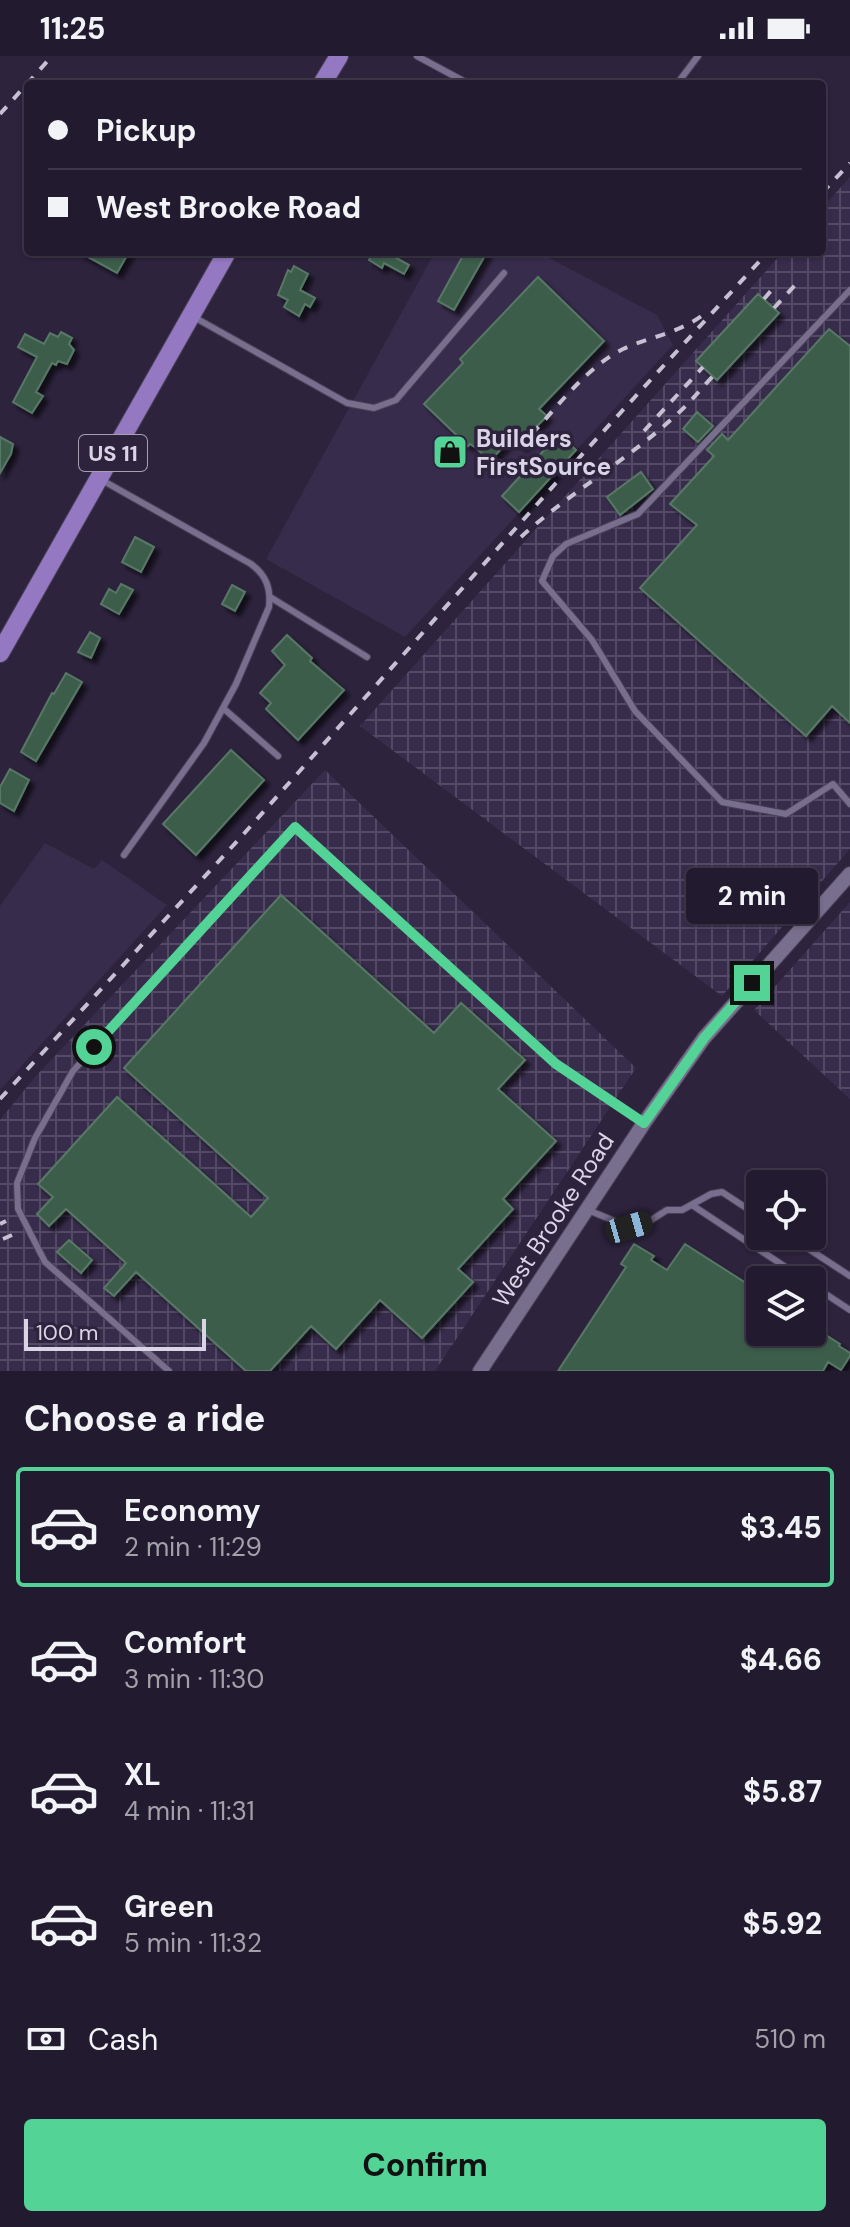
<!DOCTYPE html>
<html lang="en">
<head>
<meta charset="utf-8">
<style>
	body { margin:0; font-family:"DM Sans",sans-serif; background:#2a2336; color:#f1f3f6; height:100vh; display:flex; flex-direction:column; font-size:30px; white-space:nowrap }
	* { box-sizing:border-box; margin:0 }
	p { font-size:26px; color:#a2a1aa }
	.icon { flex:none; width:44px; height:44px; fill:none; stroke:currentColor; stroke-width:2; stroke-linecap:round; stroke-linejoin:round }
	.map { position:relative; height:1315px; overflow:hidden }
	.details { display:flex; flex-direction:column; background:#221a2e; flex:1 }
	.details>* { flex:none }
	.hud { position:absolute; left:24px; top:24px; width:802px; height:176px; border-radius:8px; box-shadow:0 2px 6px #0004,0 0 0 2px #3f384a; display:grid; align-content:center; height:176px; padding:0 24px; background:#221a2e }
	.tools { position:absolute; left:746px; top:1114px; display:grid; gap:16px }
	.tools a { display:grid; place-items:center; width:80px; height:80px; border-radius:8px; background:#221a2e; box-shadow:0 2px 6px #0004,0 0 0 2px #3f384a; font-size:40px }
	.scale { position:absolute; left:24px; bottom:20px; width:182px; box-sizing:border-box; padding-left:8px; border:4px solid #dad5e6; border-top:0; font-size:22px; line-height:28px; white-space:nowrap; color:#dad5e6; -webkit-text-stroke:6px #2d233d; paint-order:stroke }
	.end { position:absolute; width:36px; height:36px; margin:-18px; border:10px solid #54d396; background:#111; box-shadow:0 0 0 4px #111 }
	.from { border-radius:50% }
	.bubble { position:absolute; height:56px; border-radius:8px; background:#221a2e; box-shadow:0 2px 6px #0004,0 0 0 2px #3f384a; font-size:26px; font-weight:700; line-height:56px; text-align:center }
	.car { position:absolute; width:24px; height:48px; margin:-24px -12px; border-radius:10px; box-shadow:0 0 6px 2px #0007; background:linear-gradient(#222 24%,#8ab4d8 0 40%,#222 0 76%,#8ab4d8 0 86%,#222 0) }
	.hud b { display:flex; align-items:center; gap:28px; height:76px; font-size:30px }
	.hud b+b { border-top:2px solid #3f384a }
	.hud i { width:20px; height:20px; background:#f1f3f6 }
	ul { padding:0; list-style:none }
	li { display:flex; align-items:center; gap:24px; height:120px; margin:0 16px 12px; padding:0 8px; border:4px solid transparent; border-radius:8px }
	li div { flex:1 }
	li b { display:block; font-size:30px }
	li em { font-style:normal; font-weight:700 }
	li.on { border-color:#54d396 }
	li>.icon { width:72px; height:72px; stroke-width:1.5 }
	h2 { padding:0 24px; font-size:36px; line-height:96px }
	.pay { display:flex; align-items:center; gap:20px; height:88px; padding:0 24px; font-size:30px }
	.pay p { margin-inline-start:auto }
	.action { display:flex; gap:16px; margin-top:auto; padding:16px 24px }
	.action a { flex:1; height:92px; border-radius:8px; background:#54d396; color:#111; font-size:32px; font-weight:700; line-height:92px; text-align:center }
	.status { display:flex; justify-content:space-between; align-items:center; height:56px; padding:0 40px; background:#221a2e; direction:ltr }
	.status svg { height:22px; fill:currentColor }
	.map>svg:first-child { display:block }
</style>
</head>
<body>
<div class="status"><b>11:25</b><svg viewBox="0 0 49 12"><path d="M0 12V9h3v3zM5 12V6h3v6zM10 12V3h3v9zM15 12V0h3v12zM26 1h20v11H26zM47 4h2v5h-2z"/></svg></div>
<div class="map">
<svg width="850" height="1315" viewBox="0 0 850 1315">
	<defs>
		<pattern id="industrial-grid" width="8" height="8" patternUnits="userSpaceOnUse" patternTransform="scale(2)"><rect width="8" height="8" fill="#382c4c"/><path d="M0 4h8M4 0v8" fill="none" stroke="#544a66"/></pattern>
		<filter id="shadow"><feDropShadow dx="5" dy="5" stdDeviation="2" flood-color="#0009"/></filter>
	</defs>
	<rect width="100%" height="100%" fill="#2d233d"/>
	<path fill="#382c4c" d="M 435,196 L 538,196 L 657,259 L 673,289 L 405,581 L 266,503 Z
		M 45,787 L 94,813 L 102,804 L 167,849 L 0,1034 L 0,850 Z"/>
	<path fill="url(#industrial-grid)" d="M 850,121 L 850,793 L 722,940 L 360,670 L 783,196 L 822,196 L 822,152 Z
		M 325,714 L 636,1012 L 435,1315 L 0,1315 L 0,1064 L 35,1021 Z
		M 850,846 L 850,1043 L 754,954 Z"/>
	<path fill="#3e5d4c" stroke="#587866" stroke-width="2" filter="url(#shadow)" d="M 79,196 L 129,196 L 117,217 Z
		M 366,196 L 390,196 L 389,198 L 409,209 L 404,218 L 384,207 L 382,212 L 369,204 L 372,199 Z
		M 465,196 L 487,196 L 454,254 L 438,245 Z
		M 294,210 L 308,218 L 300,234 L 315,242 L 310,251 L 305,248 L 299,260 L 284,251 L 288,244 L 278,239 L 288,214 L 291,216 Z
		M 538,221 L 604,285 L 539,353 L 547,360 L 527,380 L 530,382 L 522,391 L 512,381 L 490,405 L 476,392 L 470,388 L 468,390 L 424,348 L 463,307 L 460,303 Z
		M 758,238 L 779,257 L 717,324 L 696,305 Z
		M 829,273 L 850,290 L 850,667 L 832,650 L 806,680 L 640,532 L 697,469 L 670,448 L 714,400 L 707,394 L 722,378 L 728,384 Z
		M 61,276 L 72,282 L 69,288 L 74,294 L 67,308 L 58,305 L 56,309 L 52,307 L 36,336 L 43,340 L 32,357 L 13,346 L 37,301 L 18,291 L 25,278 L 44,288 L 50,277 L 58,281 Z
		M 697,356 L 713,370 L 698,386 L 683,373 Z
		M 559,378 L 576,394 L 519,456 L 502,440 Z
		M 0,381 L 13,388 L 11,398 L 0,417 Z
		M 641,416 L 653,433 L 620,459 L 607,441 Z
		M 135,481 L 154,491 L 141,516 L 122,506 Z
		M 121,528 L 133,534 L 119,558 L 101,548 L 109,533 L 116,537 Z
		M 232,529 L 245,536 L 235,555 L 222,548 Z
		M 90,576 L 100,582 L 91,602 L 78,596 Z
		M 287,579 L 312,602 L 310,605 L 344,634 L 298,684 L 266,653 L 271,647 L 260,637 L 285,609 L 272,595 Z
		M 66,617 L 82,626 L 36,705 L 21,696 L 52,637 L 54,638 Z
		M 231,694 L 264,724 L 196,799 L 163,768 Z
		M 10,713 L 29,724 L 14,755 L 0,747 L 0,731 Z
		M 281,839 L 434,977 L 461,947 L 525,1004 L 498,1033 L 556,1085 L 503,1143 L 513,1153 L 458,1213 L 473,1226 L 422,1282 L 380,1244 L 336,1293 L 311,1270 L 270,1315 L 246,1315 L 136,1216 L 114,1240 L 104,1232 L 126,1207 L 66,1153 L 49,1170 L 37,1158 L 53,1141 L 38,1128 L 117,1041 L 251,1161 L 268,1142 L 124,1012 Z
		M 69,1184 L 92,1204 L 81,1217 L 57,1196 Z
		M 634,1188 L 654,1200 L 651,1204 L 667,1214 L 685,1188 L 760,1236 L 760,1276 L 812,1276 L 812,1270 L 840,1288 L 839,1290 L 850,1297 L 850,1300 L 841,1314 L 828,1306 L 823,1315 L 558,1315 L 626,1211 L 621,1208 Z"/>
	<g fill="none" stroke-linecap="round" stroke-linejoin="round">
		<defs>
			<path id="service" d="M 417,0 L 469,28
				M 677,28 L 698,0
				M 850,234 L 638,458 L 566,488 L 553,500 L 542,525 L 592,584 L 635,655 L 722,746 L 786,758 L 833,728 L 850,748
				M 192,260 L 347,347 L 374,352 L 396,344 L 504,217
				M 100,423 L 251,508 C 266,519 271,532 269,551 L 236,628 L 204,687 L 124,799
				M 270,541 L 367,601
				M 223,652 L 278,700
				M 692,1149 L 805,1224
				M 588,1154 L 629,1171 L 648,1166 L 667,1154 L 682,1154 L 711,1138 L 722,1136 L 760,1161
				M 789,1180 L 850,1220
				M 812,1229 L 850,1254
				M 169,1315 L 45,1206 L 18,1153 L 17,1127 L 35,1082 L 73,1015 L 295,771 L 556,1008 L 644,1067"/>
			<path id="tertiary" d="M 480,1315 L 644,1067 L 704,982 L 850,818"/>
			<path id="primary" d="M 322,28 L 339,0
				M 0,597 L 227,196"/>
		</defs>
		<use href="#service" stroke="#484056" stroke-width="8"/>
		<use href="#tertiary" stroke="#484056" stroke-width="16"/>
		<use href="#primary" stroke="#484056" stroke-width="20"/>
		<use href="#service" stroke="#786e8d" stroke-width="6"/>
		<use href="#tertiary" stroke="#786e8d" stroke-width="14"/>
		<use href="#primary" stroke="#9479c2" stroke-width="18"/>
		<path stroke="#c5c0d2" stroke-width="4" stroke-dasharray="10 10" stroke-linecap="butt" d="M 0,58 L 52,0
			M 822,137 L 850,107
			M 764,243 L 775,230
			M 774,252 L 797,227
			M 644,375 L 703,311
			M 532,378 C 559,349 587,311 623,293 C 649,281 679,277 703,259
			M 521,481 C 569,437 626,405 674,361 C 688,349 700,334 713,320
			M 0,1043 L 241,781 L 556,427 L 768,196
			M 0,1168 L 6,1165
			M 3,1183 L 12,1179"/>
	</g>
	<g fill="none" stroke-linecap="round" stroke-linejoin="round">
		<path stroke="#54d396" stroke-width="10" d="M 94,991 L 295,771 L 556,1008 L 644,1067 L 704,982 L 752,927"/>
	</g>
	<defs>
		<symbol id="shop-square" viewBox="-11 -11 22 22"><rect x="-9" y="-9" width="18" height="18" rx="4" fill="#54d396" stroke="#2d233d"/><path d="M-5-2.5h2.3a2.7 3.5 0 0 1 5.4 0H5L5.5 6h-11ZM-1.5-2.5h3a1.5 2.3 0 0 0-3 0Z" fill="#111"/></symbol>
	</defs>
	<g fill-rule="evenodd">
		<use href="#shop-square" x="430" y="376" width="40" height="40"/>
	</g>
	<g text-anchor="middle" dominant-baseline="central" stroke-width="7" stroke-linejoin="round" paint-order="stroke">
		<rect fill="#2d233d" stroke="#a6a0b3" stroke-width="2" x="79" y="379" width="68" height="36" rx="6"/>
		<g font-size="22" font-weight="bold" fill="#dad5e6">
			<text x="113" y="397">US 11</text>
		</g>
		<g font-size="24" font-weight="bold" fill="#dad5e6" stroke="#2d233d" text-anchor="start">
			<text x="476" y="382">Builders<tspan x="476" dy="28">FirstSource</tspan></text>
		</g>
		<g font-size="24" fill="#dad5e6" stroke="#2d233d">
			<text transform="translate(553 1164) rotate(-57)">West Brooke Road</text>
		</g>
	</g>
</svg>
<div class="tools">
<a><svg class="icon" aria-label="locate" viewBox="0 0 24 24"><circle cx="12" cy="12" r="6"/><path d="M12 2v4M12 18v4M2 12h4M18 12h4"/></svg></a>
<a><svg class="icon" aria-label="layers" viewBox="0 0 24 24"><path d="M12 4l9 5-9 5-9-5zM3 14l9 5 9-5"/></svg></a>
</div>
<div class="scale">100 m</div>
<i class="end from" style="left:94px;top:991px"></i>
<i class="end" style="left:752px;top:927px"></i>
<div class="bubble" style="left:686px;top:812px;width:132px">2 min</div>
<i class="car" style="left:629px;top:1171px;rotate:74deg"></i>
<div class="hud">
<b><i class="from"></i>Pickup</b>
<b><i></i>West Brooke Road</b>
</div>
</div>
<section class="details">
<h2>Choose a ride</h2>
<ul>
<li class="on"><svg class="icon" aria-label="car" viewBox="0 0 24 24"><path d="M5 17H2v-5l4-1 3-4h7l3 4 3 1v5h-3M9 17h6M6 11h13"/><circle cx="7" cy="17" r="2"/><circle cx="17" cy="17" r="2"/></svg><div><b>Economy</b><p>2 min · 11:29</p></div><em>$3.45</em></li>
<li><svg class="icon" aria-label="car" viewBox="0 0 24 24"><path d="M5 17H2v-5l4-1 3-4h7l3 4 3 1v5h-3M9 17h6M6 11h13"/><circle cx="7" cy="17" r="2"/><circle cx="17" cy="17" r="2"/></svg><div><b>Comfort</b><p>3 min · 11:30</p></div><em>$4.66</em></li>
<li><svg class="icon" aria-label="car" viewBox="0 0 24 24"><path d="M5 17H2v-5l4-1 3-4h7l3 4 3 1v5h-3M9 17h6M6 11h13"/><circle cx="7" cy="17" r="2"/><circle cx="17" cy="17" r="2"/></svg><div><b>XL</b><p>4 min · 11:31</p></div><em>$5.87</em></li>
<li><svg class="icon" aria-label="car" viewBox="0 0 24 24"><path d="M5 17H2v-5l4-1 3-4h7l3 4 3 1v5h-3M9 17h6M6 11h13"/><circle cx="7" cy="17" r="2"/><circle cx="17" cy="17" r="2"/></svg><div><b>Green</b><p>5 min · 11:32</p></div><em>$5.92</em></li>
</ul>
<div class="pay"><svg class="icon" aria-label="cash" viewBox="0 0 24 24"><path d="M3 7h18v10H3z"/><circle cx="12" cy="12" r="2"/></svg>Cash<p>510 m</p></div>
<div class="action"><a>Confirm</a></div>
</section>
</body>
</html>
